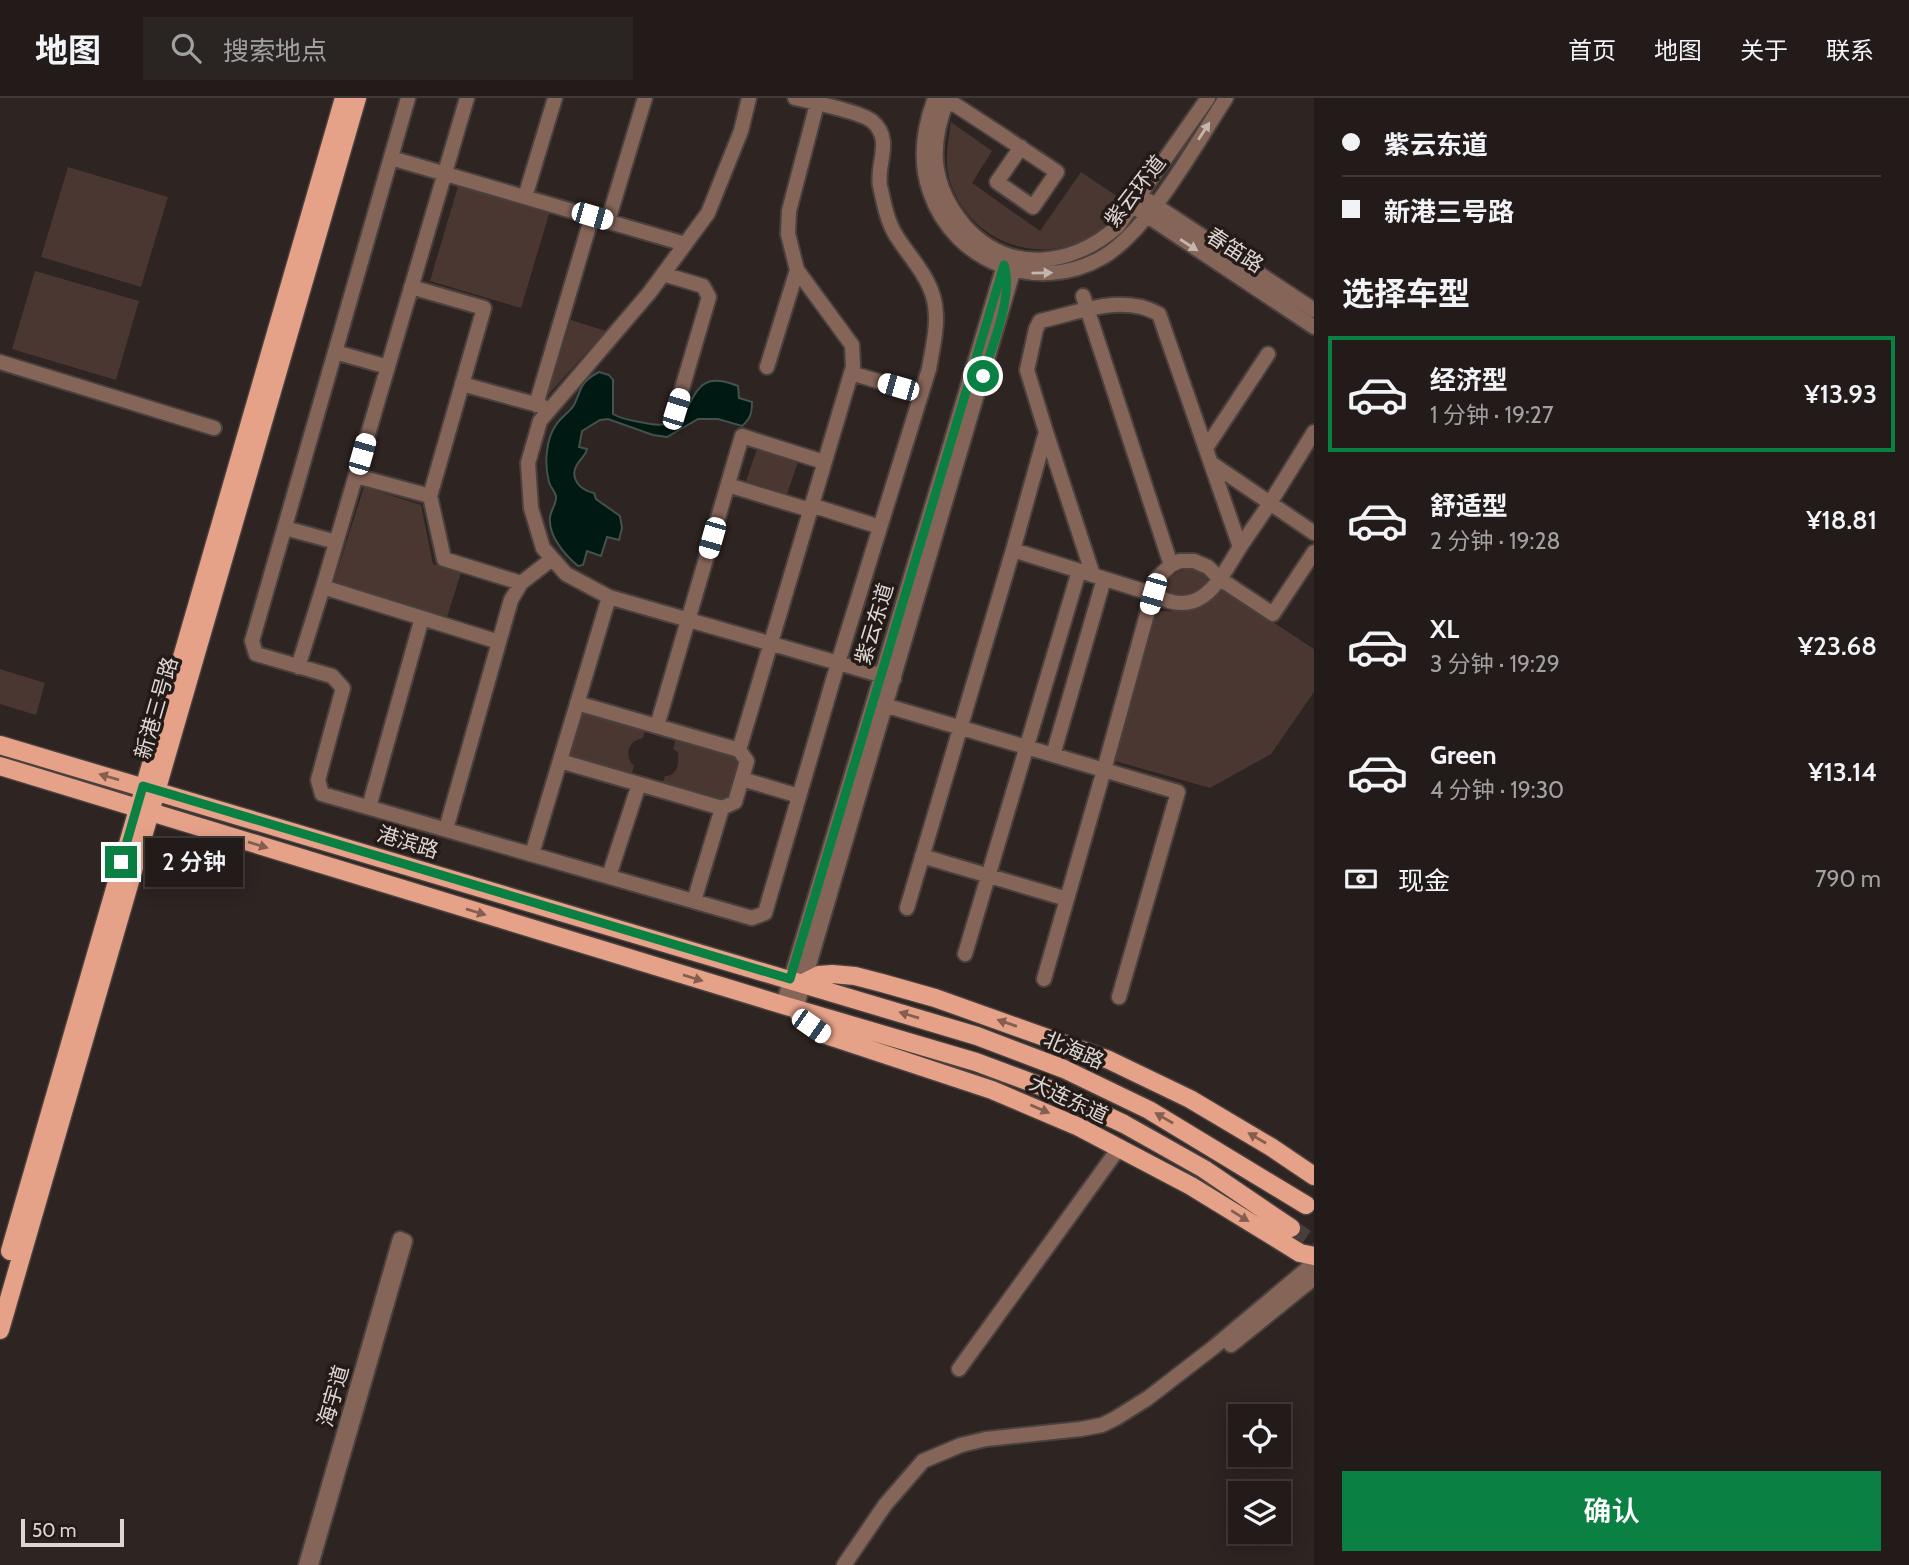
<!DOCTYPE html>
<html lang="zh">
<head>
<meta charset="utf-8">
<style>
	body { margin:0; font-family:Cabin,"Noto Sans SC",sans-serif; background:#2a2422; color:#f1f3f6; height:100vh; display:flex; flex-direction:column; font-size:26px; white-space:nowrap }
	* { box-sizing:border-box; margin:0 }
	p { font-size:23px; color:#a2a1a2 }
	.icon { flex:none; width:38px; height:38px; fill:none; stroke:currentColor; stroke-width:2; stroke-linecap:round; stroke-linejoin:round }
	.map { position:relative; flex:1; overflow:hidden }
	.sheet { display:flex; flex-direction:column; background:#221b19; width:595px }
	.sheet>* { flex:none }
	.hud { display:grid; align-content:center; height:154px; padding:0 28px; background:#221b19 }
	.controls { position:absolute; left:1228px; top:1306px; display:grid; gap:14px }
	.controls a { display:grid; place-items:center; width:63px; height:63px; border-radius:0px; background:#221b19; box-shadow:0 4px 18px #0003,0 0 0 2px #3f3938; font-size:35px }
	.scale { position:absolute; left:21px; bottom:18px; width:103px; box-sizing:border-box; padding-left:7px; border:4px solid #ddd7d4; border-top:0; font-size:19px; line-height:24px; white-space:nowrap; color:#ddd7d4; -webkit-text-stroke:5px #241b18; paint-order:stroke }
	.end { position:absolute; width:32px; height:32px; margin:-16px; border:9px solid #0b8043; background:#fff; box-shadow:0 0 0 4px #fff }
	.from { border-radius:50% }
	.bubble { position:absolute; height:49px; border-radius:0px; background:#221b19; box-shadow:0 4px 18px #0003,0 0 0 2px #3f3938; font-size:23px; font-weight:600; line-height:49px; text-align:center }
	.car { position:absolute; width:21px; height:42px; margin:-21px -10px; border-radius:9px; box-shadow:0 0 5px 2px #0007; background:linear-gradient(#fff 24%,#345 0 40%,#fff 0 76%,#345 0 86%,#fff 0) }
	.hud b { display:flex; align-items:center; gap:24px; height:66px; font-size:26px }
	.hud b+b { border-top:2px solid #3f3938 }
	.hud i { width:18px; height:18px; background:#f1f3f6 }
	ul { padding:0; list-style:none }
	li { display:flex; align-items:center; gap:21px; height:116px; margin:0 14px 10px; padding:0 14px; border:4px solid transparent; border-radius:0px }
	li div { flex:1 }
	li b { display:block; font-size:26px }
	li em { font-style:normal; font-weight:600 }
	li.on { border-color:#0b8043 }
	li>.icon { width:63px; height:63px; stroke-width:1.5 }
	h2 { padding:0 28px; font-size:32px; line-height:84px }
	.pay { display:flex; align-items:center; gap:18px; height:77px; padding:0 28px; font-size:26px }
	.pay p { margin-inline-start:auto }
	.cta { display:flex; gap:14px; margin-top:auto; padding:14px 28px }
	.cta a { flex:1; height:80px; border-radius:0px; background:#0b8043; color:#fff; font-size:28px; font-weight:600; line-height:80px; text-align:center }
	header { display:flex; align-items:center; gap:42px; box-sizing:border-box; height:98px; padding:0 35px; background:#221b19; border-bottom:2px solid #3f3938 }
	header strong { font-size:33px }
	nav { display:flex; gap:38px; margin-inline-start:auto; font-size:24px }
	.search { width:490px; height:63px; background:#2a2422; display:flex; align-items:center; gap:18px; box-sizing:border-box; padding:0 24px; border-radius:0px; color:#a2a1a2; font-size:26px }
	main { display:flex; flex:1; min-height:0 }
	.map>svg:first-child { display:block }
</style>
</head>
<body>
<header>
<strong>地图</strong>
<div class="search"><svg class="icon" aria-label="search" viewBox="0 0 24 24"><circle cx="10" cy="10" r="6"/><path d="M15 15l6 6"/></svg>搜索地点</div>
<nav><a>首页</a><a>地图</a><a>关于</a><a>联系</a></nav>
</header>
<main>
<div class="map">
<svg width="1314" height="1467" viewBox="0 0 1314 1467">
	<rect width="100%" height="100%" fill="#2e2421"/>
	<path fill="#4b3731" d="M 951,24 L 992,53 L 972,85 L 1040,133 L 1081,74 L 1124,103 C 1115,117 1105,129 1091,138 C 1037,170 968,142 950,83 C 944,64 948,44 951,24 Z
		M 68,69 L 168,99 L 141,189 L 41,159 Z
		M 459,85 L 550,113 L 521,210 L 430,183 Z
		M 35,173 L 139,203 L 116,282 L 12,251 Z
		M 571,222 L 606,233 L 547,298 Z
		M 757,351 L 798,364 L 787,396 L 746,383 Z
		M 364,389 L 421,407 L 433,466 L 461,475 L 446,522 L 333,486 Z
		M 1191,471 L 1201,473 L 1207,477 L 1207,485 C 1196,498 1183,504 1167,494 L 1166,485 C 1173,475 1180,472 1191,471 Z
		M 1223,491 L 1314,551 L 1314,594 L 1271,656 L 1210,690 L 1115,663 L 1157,513 C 1188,514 1200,512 1223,491 Z
		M 0,571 L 45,585 L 36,617 L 0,606 Z
		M 581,613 L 645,632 L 643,640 C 627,643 624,658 634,668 L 631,678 L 567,660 Z
		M 676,641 L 735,658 L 739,667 L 730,699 L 720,703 L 662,688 L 665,678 C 678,678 679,665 678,654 L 673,651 Z"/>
	<path fill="#001912" stroke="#42524c" stroke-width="2" d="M 599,274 L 609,277 L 613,282 L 613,316 C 623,322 634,323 645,325 C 707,339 676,262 738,288 L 739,300 L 752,304 C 752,316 750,321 742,328 L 718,321 L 698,321 L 667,339 L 653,337 L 608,321 L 600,322 L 582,333 L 579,349 L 587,351 C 585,359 582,359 578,365 C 568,380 580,392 594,395 L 596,401 L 620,418 L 622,430 L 619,442 L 607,439 L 601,458 L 587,453 L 583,467 L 578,468 C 565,457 548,438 550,419 C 551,412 557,405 556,398 C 555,393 550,389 549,384 C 544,366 546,341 556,327 C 561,319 570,314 574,307 C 582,290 580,284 599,274 Z"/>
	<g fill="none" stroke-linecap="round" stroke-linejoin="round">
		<path stroke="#483f3c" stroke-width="18" stroke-dasharray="18 9" stroke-linecap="butt" d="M 1291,1130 L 1314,1146"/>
		<defs>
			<path id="minor" d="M 408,0 L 252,543 L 256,556 L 332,578 L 343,590 L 318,682 L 322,696 L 752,820 L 765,815 L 838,565 L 929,271 C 933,247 940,222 933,198 C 926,175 909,158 897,139 C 887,124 884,105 880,88 C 876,65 894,42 872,23 C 861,14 812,4 795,0
				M 749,0 L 741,33 L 708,115 L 650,194 L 540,323 L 528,365 L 531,410 L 543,450 L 566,476 L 609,499 L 894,581
				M 935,0 C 924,29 919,63 930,94 C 954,165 1038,197 1103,159 C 1150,131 1195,47 1226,0
				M 948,0 C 940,20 934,42 936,64 C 938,87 949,109 964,127 C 1008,177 1072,169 1118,128 L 1208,0
				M 938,8 L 954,6 C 988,28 1023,51 1057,74 L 1033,109 L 997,84 L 1021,49
				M 391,60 L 685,146
				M 525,99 L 555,0
				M 1149,103 L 1314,212
				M 1140,113 L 1314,229
				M 608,123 L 645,0
				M 663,176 L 703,188 L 709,199 L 676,311
				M 411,189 L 484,210 L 430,398
				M 335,254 L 388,269
				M 0,264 L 214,330
				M 767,269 L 797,172
				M 851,275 L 921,296
				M 462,286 L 542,308
				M 536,307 L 592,118
				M 1046,334 L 1027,272 L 1036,231 L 1040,223 C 1078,215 1122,195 1159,216 L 1240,449 C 1218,485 1200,523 1153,496 L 1013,452 L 1046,334 L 1093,477
				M 1206,350 L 1268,256
				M 1211,365 L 1270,405 L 1314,334
				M 356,378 L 430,398 L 444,461 L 521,485
				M 728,387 L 810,412
				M 811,407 L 880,429
				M 285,430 L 336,444
				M 1240,449 L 1270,405 L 1314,435
				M 1171,467 L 1180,463 L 1194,463 L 1208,469 L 1220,481 L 1273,516 L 1314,454
				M 323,489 L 467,0
				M 298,569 L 323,489 L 499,544 L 511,502 L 521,485 L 552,461
				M 877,605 L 1104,672 L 1157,480 L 1171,467 L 1083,198
				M 657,628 L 742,338 L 824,364
				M 739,652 L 853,269 L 852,247 L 797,172 L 788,136 L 789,113 L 817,6
				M 1053,657 L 1104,481
				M 560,663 L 722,710 L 735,704 L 747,663 L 739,652 L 577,605
				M 742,681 L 799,698
				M 369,709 L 422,520
				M 446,731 L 499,544
				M 532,756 L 609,499
				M 922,758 L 1067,801
				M 609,778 L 639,686
				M 694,803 L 722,710
				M 907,810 L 1013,452
				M 965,856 L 1079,473
				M 1044,881 L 1104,672 L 1178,694 L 1119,899
				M 783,907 L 1007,157
				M 796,911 L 1017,160
				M 1231,1247 L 1314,1180
				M 959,1271 L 1119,1050
				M 306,1467 L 400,1141 L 405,1143 L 311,1467
				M 844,1467 L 885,1407 L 923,1363 L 961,1347 L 986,1341 L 1081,1331 L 1102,1327 L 1116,1320 L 1148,1300 L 1214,1249 L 1314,1165"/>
			<path id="major" d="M 0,647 L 977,938 L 1064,971 L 1149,1012 L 1306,1107
				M 0,668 L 783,907 L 976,964 L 1054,993 L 1124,1026 L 1204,1071 L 1291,1130
				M 803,885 L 819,877 L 832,876 L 855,878 L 882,885 L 935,900 L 1109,962 L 1190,1001 L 1271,1049 L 1314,1078
				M 797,912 L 802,921 L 823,936 L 992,992 L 1079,1029 L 1191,1088 L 1300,1155 L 1314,1158
				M 10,1153 L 344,0
				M 0,1232 L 357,0"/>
		</defs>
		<use href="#minor" stroke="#4a413e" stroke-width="18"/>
		<use href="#major" stroke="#4a413e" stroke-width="21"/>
		<use href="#minor" stroke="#866559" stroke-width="14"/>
		<use href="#major" stroke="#e6a189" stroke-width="18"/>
	</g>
	<defs><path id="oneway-solid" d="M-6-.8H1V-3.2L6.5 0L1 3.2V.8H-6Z" transform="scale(1.75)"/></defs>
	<g fill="#c3b5af">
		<use href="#oneway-solid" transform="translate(1204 33) rotate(-57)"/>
		<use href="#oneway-solid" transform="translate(1189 147) rotate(33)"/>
		<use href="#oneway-solid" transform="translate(1042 175) rotate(-1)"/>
	</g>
	<g fill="#855e50">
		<use href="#oneway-solid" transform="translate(109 679) rotate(-164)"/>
		<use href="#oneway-solid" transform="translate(258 747) rotate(17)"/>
		<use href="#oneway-solid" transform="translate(476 814) rotate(17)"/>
		<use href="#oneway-solid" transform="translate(693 880) rotate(17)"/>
		<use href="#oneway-solid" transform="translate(909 917) rotate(-163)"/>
		<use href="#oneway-solid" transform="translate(1007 925) rotate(-161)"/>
		<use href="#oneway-solid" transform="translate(1040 1011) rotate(23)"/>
		<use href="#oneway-solid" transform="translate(1164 1020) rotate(-150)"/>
		<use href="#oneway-solid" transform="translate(1257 1040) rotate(-150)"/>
		<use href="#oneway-solid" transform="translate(1240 1118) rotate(32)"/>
	</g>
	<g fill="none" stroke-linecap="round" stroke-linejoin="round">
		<path stroke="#0b8043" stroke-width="9" d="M 121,764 L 143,688 L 790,881 L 1004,167 C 1014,198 992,247 983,278"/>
	</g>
	<g text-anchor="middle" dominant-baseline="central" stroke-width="7" stroke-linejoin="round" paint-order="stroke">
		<g font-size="21" fill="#ddd7d4" stroke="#241b18">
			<text transform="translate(1135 93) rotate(-52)">紫云环道</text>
			<text transform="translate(1235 152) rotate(33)">春笛路</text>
			<text transform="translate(874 526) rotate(-73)">紫云东道</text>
			<text transform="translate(156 610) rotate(-74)">新港三号路</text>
			<text transform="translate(408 744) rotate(17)">港滨路</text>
			<text transform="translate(1074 952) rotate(23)">北海路</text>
			<text transform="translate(1069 1001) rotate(25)">大连东道</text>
			<text transform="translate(333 1298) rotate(-74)">海宇道</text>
		</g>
	</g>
</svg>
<div class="controls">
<a><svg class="icon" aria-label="locate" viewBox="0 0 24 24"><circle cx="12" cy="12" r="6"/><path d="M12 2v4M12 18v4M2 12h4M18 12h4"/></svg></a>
<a><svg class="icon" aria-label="layers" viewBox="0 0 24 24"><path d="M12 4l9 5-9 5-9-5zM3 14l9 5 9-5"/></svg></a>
</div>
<div class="scale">50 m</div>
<i class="end from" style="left:983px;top:278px"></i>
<i class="end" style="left:121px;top:764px"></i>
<div class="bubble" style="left:145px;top:740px;width:98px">2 分钟</div>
<i class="car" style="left:592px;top:118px;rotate:106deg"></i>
<i class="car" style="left:898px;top:289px;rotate:286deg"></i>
<i class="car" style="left:676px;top:311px;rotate:17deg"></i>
<i class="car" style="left:362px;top:356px;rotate:16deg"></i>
<i class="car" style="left:712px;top:440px;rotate:196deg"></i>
<i class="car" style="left:1153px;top:496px;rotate:196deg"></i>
<i class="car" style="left:811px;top:928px;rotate:125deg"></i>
</div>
<section class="sheet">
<div class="hud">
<b><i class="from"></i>紫云东道</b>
<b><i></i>新港三号路</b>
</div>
<h2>选择车型</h2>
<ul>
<li class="on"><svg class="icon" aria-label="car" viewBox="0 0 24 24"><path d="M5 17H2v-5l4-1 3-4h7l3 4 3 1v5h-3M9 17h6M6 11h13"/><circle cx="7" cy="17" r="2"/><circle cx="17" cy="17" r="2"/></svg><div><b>经济型</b><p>1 分钟 · 19:27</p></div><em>¥13.93</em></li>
<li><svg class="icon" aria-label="car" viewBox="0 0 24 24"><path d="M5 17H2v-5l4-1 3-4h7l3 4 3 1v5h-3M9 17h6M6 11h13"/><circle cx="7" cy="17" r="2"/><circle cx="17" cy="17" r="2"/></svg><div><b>舒适型</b><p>2 分钟 · 19:28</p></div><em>¥18.81</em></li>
<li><svg class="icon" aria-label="car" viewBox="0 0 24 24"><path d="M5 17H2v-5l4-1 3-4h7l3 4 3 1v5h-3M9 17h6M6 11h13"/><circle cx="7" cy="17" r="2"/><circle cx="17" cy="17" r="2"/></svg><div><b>XL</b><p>3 分钟 · 19:29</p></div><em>¥23.68</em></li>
<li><svg class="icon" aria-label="car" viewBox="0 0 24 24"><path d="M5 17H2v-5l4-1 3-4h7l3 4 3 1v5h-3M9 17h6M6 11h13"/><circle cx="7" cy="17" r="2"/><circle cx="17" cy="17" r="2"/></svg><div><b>Green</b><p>4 分钟 · 19:30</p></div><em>¥13.14</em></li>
</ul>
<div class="pay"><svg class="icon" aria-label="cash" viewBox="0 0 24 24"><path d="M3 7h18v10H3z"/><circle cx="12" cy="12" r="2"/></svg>现金<p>790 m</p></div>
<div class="cta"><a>确认</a></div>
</section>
</main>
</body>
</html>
